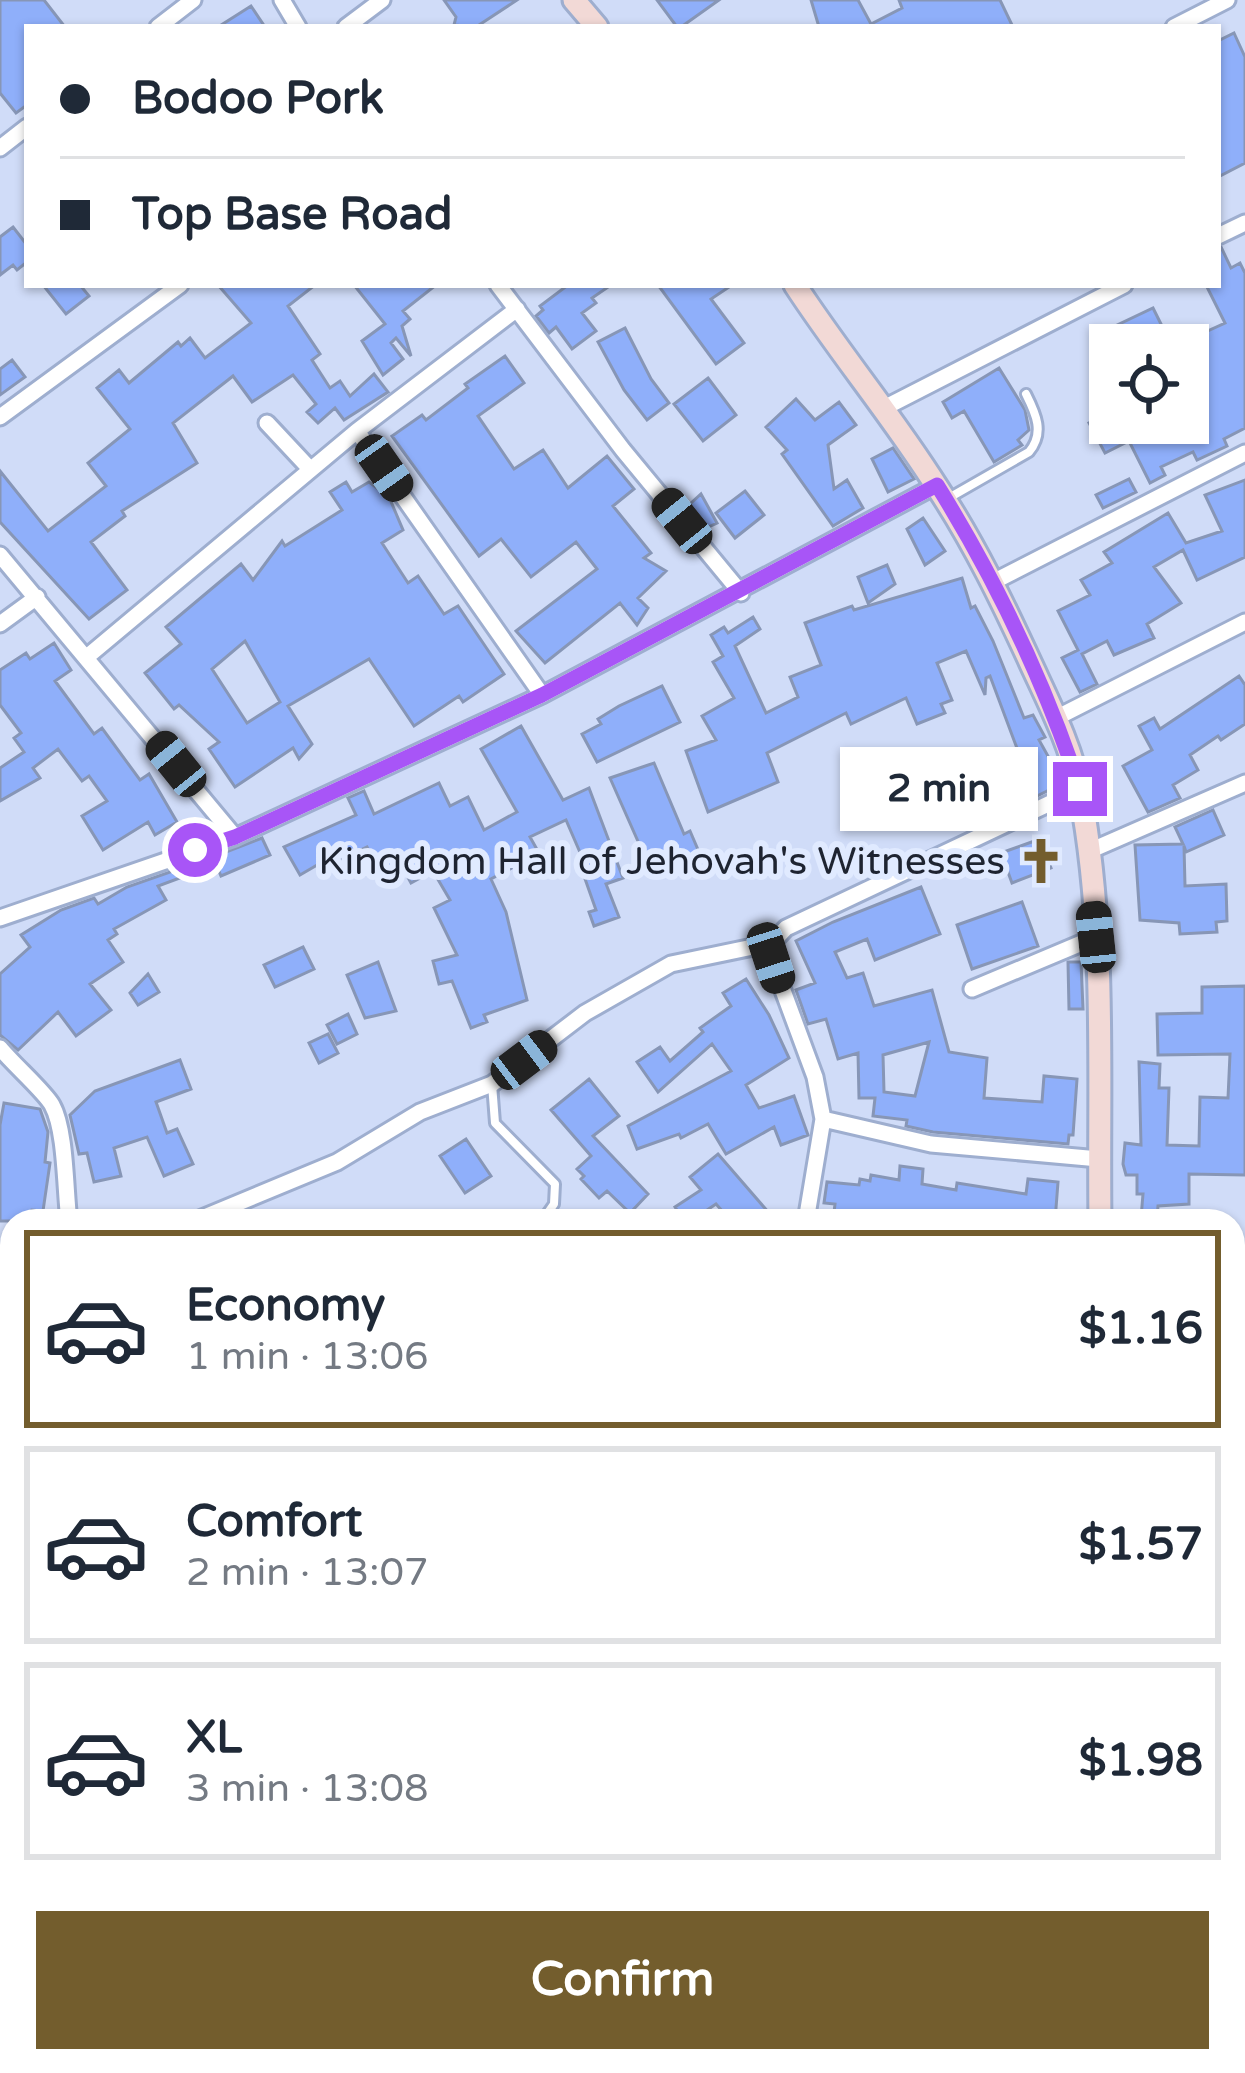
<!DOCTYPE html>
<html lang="en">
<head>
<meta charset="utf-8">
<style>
	body { margin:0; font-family:"Varela Round",sans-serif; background:#f6f6f7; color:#1f2937; height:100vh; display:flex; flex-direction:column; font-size:45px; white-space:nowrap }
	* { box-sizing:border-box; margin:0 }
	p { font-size:39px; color:#747a83 }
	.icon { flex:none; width:66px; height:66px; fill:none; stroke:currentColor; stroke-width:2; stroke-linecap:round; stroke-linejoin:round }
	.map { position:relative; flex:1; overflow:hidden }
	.drawer { position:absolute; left:0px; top:1209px; width:1245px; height:864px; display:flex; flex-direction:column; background:#fff; border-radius:36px 36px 0 0; box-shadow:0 3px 9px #0004 }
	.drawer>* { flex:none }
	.top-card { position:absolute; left:24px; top:24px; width:1197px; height:264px; border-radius:0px; box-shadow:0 3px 9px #0004; display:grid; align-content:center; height:264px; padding:0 36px; background:#fff }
	.fabs { position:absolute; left:1089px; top:324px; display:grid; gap:24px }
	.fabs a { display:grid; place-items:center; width:120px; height:120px; border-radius:0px; background:#fff; box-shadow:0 3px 9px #0004; font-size:60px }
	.end { position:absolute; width:54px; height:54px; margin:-27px; border:15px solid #a855f7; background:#fff; box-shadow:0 0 0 6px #fff }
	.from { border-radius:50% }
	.bubble { position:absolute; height:84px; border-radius:0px; background:#fff; box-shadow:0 3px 9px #0004; font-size:39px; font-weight:800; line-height:84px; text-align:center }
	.car { position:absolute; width:36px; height:72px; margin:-36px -18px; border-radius:15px; box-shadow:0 0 9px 3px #0007; background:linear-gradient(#222 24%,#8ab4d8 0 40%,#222 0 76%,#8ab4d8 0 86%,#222 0) }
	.top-card b { display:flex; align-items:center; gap:42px; height:114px; font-size:45px }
	.top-card b+b { border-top:3px solid #e0e1e3 }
	.top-card i { width:30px; height:30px; background:#1f2937 }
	ul { padding:21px 0 0; list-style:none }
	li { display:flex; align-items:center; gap:36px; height:198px; margin:0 24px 18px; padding:0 12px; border:6px solid #e0e1e3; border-radius:0px }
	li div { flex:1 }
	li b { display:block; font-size:45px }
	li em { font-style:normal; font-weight:800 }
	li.active { border-color:#735d2d }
	li>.icon { width:108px; height:108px; stroke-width:1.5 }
	.primary-button { display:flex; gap:24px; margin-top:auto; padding:24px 36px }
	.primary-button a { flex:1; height:138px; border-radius:0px; background:#735d2d; color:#fff; font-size:48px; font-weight:800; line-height:138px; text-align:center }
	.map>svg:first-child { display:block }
</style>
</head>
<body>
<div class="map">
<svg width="1245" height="2073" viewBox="0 0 1245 2073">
	<rect width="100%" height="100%" fill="#d0dcf8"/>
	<path fill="#8faffa" stroke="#8796b6" stroke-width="3" fill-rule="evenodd" d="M 0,0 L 44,0 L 65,27 L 27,27 L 27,105 L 16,113 L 0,93 Z
		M 444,0 L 517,0 L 476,27 L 454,25 L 456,17 Z
		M 657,0 L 719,0 L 681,27 L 677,27 Z
		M 811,0 L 858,0 L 871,24 L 902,8 L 899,0 L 1000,0 L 1013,27 L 819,27 Z
		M 251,6 L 265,27 L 218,27 Z
		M 1234,33 L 1245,57 L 1245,163 L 1218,177 L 1218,41 Z
		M 13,227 L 27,245 L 27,262 L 17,270 L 13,265 L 0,275 L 0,237 Z
		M 1221,247 L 1231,268 L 1240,263 L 1245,273 L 1245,428 L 1224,439 L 1227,446 L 1197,460 L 1193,452 L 1161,467 L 1165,475 L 1150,483 L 1129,441 L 1105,453 L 1089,423 L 1110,412 L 1110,423 L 1188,423 L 1188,340 L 1225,323 L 1206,285 L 1218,285 L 1218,248 Z
		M 43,285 L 80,285 L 89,296 L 66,314 Z
		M 218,285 L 315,285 L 288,306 L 320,354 L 312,360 L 330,388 L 340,381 L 350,396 L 374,374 L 388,392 L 344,420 L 335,408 L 318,423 L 307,412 L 316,404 L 293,375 L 252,402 L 233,376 L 228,380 L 173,423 L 197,463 L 122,511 L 125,516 L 91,542 L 127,590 L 89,619 L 0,522 L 0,471 L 48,531 L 106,486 L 88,463 L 130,429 L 97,388 L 119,370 L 129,383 L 178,342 L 181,346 L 190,338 L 205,358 L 251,323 Z
		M 354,285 L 436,285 L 403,311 L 410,319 L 402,326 L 411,356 L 396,338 L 391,343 L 403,359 L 383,375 L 362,341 L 385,324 Z
		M 568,285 L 611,285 L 592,298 L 596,303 L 582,313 L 596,331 L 572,349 L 556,327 L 549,333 L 536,316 L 543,310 L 540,306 Z
		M 658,285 L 732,285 L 711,299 L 744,343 L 716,364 Z
		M 1153,308 L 1169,340 L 1159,345 L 1119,345 L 1111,328 Z
		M 625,328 L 651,379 L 669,403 L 647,420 L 624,390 L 598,342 Z
		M 505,356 L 524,383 L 478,416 L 514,469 L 543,450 L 568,488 L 607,456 L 634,489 L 613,506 L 651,553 L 644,558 L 666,571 L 638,598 L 648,608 L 637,625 L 620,603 L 545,663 L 516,631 L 597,569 L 576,542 L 531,577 L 501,539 L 479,556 L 392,436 L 422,415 L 426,420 L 468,388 L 465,384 Z
		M 12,360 L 25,377 L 0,395 L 0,369 Z
		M 999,368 L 1025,410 L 1029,430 L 1018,440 L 1022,445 L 994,462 L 964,411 L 952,418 L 943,402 Z
		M 708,378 L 736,415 L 703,441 L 674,404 Z
		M 796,399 L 815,420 L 839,402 L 856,425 L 828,445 L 834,489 L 847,480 L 863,508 L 833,526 L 782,454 L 787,450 L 766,427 Z
		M 893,448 L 914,479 L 888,492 L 872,459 Z
		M 1129,479 L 1136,492 L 1103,508 L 1096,495 Z
		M 1245,480 L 1245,557 L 1197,580 L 1183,550 L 1154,567 L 1181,603 L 1147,624 L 1154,638 L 1114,655 L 1107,641 L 1082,654 L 1097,684 L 1080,692 L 1062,658 L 1078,650 L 1058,611 L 1090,595 L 1081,580 L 1112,563 L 1104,552 L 1168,513 L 1186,543 L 1222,531 L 1205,495 Z
		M 346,482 L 352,492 L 369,482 L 389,497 L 403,530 L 382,543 L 408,583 L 418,576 L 444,614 L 458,606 L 504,674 L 463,702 L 459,696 L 414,726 L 369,659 L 288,706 L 312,744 L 299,759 L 293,748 L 235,787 L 209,749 L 219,742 L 179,705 L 174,709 L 145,673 L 181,644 L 166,627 L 241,564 L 253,580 L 282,541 L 285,546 L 342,510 L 330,492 ZM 245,641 L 280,702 L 247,723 L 212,669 Z
		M 745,491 L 764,515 L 735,538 L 716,513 Z
		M 701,494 L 717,523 L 704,529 L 690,504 Z
		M 923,518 L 945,551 L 925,565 L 907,529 Z
		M 887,565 L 895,584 L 868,603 L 858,577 Z
		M 962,578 L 971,608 L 975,606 L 993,641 L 1024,718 L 1033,715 L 1045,737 L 1039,740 L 1063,783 L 1029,800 L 1015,772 L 1024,767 L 990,676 L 986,678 L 985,695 L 966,651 L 937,663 L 952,700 L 941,704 L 945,713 L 917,724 L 906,698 L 851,724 L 846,713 L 767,753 L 778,782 L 708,812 L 686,751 L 716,740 L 702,716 L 734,698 L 713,662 L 723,656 L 711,635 L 724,627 L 728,633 L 753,617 L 760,629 L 735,646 L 766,713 L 798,697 L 790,677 L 821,665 L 805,623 L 852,606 L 854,610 Z
		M 54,643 L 71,670 L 55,681 L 94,734 L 102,728 L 140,780 L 149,774 L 177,822 L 155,835 L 148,822 L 103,850 L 82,816 L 107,801 L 89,776 L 82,781 L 58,749 L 33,768 L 40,778 L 0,801 L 0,768 L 24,752 L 14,738 L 21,733 L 0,705 L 0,670 L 26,653 L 30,659 Z
		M 1239,676 L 1245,685 L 1245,724 L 1221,740 L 1218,736 L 1190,755 L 1198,770 L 1173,785 L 1180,798 L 1148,812 L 1123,766 L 1152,750 L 1139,726 L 1154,718 L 1160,729 Z
		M 662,686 L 680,722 L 597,762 L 582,734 L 601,724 L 598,719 L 619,706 Z
		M 521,726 L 563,800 L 589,788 L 623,878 L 606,884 L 619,917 L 594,926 L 589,912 L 596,910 L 578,859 L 582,857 L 566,820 L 530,837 L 544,862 L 527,871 L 523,862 L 491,879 L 506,912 L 527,1000 L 484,1015 L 487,1022 L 471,1028 L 452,981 L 439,984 L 433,961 L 457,955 L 434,908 L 450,900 L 433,871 L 411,883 L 400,863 L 382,874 L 367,847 L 327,866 L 324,861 L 300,875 L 284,847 L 356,815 L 348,798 L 364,791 L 374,814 L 439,783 L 450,806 L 468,797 L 484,830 L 517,812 L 481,749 Z
		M 654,763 L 684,834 L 690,831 L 699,852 L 652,873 L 610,778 Z
		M 1213,810 L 1224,835 L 1186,852 L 1184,846 L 1185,886 L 1226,884 L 1227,921 L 1216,922 L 1217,932 L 1180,934 L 1179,923 L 1140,920 L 1135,845 L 1183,844 L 1175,827 Z
		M 262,838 L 270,855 L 221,876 L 213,857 Z
		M 1040,839 L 1051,868 L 1012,883 L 1001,853 Z
		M 207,859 L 212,866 L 158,886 L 166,900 L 114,929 L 117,934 L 108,940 L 123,962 L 90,984 L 111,1010 L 76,1036 L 58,1012 L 18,1050 L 0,1035 L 0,974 L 30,947 L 21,935 L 61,910 L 94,898 L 98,904 L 127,887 Z
		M 921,887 L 940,934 L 875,960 L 867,939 L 835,952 L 847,978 L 863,973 L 874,1006 L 932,990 L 949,1052 L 987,1058 L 984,1098 L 1042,1102 L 1044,1076 L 1077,1079 L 1073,1135 L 1069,1135 L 1068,1144 L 933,1132 L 906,1126 L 907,1120 L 873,1116 L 875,1098 L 859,1098 L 858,1053 L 838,1059 L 826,1019 L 808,1024 L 796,990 L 815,983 L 796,941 L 833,922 ZM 929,1042 L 915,1096 L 884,1092 L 883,1055 Z
		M 1022,902 L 1038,946 L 972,969 L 957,925 Z
		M 303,947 L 314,969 L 275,987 L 264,965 Z
		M 378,962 L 396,1011 L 365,1018 L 347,975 Z
		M 1068,962 L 1081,962 L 1083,1009 L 1069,1009 Z
		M 148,974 L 159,992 L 138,1005 L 130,993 Z
		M 746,979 L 769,1015 L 789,1058 L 746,1085 L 759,1108 L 794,1096 L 808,1135 L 781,1145 L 774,1127 L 726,1154 L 708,1124 L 681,1138 L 679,1134 L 637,1149 L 628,1126 L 731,1071 L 712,1044 L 658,1092 L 637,1062 L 660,1047 L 670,1061 L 703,1032 L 700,1028 L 731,1006 L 723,993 Z
		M 1245,986 L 1245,1175 L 1189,1174 L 1189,1204 L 1158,1206 L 1157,1219 L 1141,1218 L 1143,1194 L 1137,1194 L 1137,1175 L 1126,1175 L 1123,1164 L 1125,1143 L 1141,1145 L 1139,1062 L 1160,1064 L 1159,1088 L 1169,1088 L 1167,1145 L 1199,1146 L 1200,1097 L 1228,1098 L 1230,1054 L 1158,1055 L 1157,1014 L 1202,1013 L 1202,987 Z
		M 348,1014 L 357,1034 L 337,1044 L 327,1025 Z
		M 328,1034 L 338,1053 L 319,1063 L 309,1043 Z
		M 180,1060 L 191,1089 L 156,1102 L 167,1133 L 177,1129 L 193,1164 L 164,1176 L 147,1137 L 114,1148 L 121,1176 L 94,1182 L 87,1153 L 79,1154 L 70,1115 L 95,1091 Z
		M 589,1079 L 619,1116 L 593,1136 L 648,1194 L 630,1213 L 607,1191 L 599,1198 L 581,1179 L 584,1176 L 577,1169 L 591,1156 L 551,1110 Z
		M 4,1103 L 40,1109 L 48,1132 L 45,1162 L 50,1163 L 43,1211 L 32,1210 L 30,1221 L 0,1221 L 0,1125 Z
		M 466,1139 L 491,1176 L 465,1193 L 440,1156 Z
		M 718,1154 L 776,1221 L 731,1221 L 716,1204 L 691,1221 L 684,1221 L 675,1207 L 701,1190 L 690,1177 Z
		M 900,1166 L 923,1169 L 922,1184 L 956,1190 L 957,1183 L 1026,1194 L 1028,1179 L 1058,1182 L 1055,1221 L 867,1218 L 866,1221 L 833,1221 L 835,1204 L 824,1203 L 827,1182 L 859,1185 L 860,1179 L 870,1181 L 871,1175 L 899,1180 Z"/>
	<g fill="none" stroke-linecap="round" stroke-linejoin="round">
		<defs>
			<path id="lane" d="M 947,499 L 1029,452 C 1045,433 1036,414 1026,394
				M 492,1084 L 495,1123 L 555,1184 L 554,1204 L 542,1221"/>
			<path id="street" d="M 282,0 L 298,27
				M 158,27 L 193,0
				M 346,27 L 382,0
				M 1174,27 L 1227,0
				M 0,148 L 27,127
				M 1218,236 L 1245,223
				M 498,285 L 623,450 L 741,593
				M 884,408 L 1124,285
				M 0,417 L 180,285
				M 267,423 L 310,469
				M 357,431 L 542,695
				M 0,555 L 235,837
				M 993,582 L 1245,453
				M 0,624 L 37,597
				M 88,656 L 357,431 L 517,309
				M 1056,718 L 1245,622
				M 1087,852 L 1245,783
				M 0,918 L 235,837 L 542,695 L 937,485
				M 772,943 L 771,958 L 815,1077 L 823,1119 L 806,1221
				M 972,989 L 1096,937
				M 0,1048 C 13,1064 45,1092 52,1105 C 66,1130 65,1190 69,1221
				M 823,1119 L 931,1144 L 1099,1159
				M 195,1221 L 337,1162 L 420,1112 L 492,1084 L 585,1013 L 671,964 L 772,943 L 786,928 L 1080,789
				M 0,1307 L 12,1298
				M 0,1568 L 12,1564
				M 0,1745 L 12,1782
				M 1233,1799 L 1245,1803
				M 0,1965 L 12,1954
				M 101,2073 L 118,2061
				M 371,2073 L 376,2061
				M 953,2073 L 962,2061"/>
			<path id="secondary" d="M 574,0 L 597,27
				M 795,285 C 840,354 893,417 937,487 C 974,543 1003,603 1031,664 C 1050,705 1072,748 1080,792 C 1107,932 1098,1079 1100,1221
				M 1123,2061 L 1123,2073"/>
		</defs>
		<use href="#lane" stroke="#9eaecf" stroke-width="14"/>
		<use href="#street" stroke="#9eaecf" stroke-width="21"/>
		<use href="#secondary" stroke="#9eaecf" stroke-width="27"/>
		<use href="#lane" stroke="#fff" stroke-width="8"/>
		<use href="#street" stroke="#fff" stroke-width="15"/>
		<use href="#secondary" stroke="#f2d9d6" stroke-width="21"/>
	</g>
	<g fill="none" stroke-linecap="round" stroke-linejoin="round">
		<path stroke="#a855f7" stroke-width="15" d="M 195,850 L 235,837 L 542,695 L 937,485 C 996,580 1045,683 1080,789"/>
	</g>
	<defs>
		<symbol id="church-bare" viewBox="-9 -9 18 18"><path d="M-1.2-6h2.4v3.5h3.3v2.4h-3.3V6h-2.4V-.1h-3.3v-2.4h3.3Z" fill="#735d2d" stroke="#e0eaff" stroke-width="2.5" paint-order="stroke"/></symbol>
	</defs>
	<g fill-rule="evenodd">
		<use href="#church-bare" x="1008" y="828" width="66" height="66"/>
	</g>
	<g text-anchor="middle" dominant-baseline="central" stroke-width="12" stroke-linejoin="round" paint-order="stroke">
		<g font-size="39" fill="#1e2431" stroke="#e0eaff" text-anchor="end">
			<text x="1005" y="861">Kingdom Hall of Jehovah's Witnesses</text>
		</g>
	</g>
</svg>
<div class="fabs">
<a><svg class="icon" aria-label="locate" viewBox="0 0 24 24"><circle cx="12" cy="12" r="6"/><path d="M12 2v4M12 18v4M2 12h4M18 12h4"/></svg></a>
</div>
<i class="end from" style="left:195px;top:850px"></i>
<i class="end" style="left:1080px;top:789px"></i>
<div class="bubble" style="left:840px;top:747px;width:198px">2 min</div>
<i class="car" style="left:384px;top:468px;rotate:145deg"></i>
<i class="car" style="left:682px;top:521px;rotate:321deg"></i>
<i class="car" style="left:176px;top:764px;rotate:321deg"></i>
<i class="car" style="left:1096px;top:937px;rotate:354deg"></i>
<i class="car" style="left:771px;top:958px;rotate:162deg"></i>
<i class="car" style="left:524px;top:1060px;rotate:53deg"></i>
<div class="top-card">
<b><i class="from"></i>Bodoo Pork</b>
<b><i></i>Top Base Road</b>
</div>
<section class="drawer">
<ul>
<li class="active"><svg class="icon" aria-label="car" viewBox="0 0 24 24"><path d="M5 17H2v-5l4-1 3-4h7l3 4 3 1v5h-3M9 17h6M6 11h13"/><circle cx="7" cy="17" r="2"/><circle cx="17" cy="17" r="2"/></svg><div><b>Economy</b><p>1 min · 13:06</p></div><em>$1.16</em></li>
<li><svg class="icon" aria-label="car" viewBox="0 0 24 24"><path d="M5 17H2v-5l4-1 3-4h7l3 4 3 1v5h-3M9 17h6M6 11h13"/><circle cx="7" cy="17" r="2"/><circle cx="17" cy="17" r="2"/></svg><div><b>Comfort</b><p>2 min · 13:07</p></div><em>$1.57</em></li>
<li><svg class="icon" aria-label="car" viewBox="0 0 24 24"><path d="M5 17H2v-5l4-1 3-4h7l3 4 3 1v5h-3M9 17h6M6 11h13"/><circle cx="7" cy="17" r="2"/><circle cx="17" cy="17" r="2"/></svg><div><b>XL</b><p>3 min · 13:08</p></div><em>$1.98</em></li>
</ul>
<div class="primary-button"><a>Confirm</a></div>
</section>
</div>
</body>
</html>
